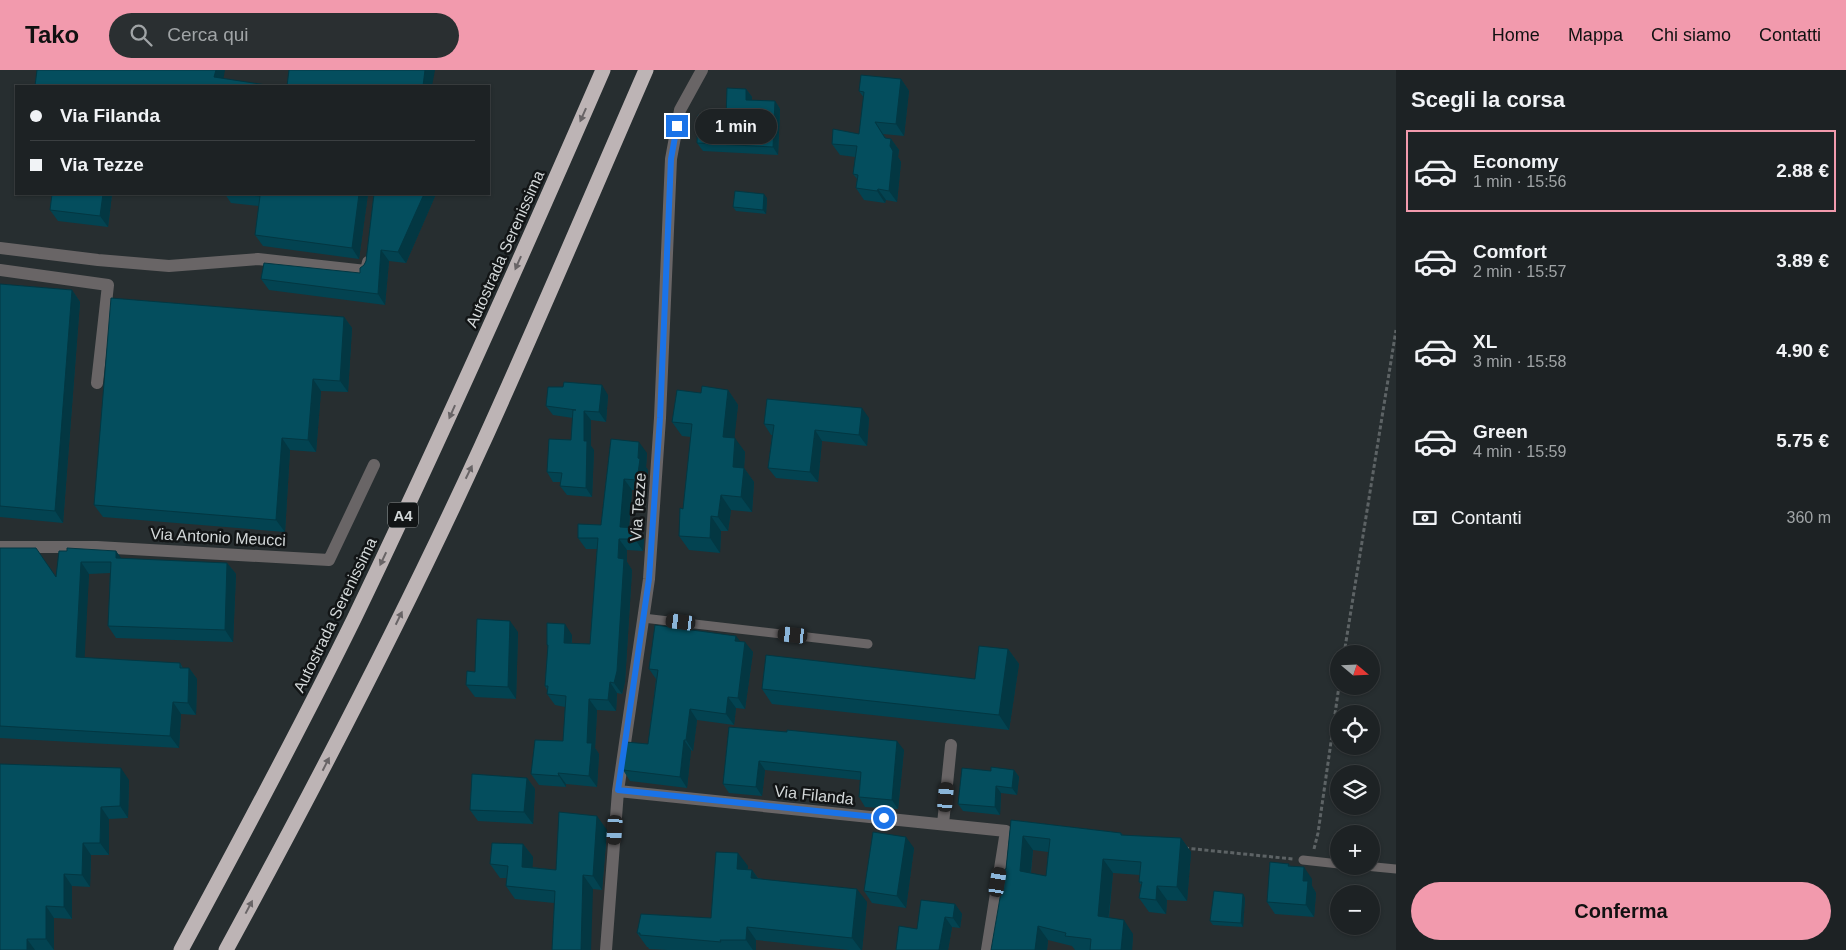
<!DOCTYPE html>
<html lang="it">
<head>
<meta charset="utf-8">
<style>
	body { margin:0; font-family:Helvetica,sans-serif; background:#2a2f31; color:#f1f3f6; height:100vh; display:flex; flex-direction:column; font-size:19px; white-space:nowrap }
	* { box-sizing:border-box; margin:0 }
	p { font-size:16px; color:#a0a4a6 }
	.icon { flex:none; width:28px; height:28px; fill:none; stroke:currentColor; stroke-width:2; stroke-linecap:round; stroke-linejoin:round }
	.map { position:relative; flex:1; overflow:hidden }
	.details { display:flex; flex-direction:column; background:#1d2224; width:450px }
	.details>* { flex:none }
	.hud { position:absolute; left:15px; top:15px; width:475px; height:110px; border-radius:0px; box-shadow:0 1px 4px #0004,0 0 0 1px #3b3f41; display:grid; align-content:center; height:110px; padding:0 15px; background:#1d2224 }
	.needle { width:32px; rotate:109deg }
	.controls { position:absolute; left:1330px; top:575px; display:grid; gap:10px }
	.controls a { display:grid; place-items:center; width:50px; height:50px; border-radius:50%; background:#1d2224; box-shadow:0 1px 4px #0004,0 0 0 1px #3b3f41; font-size:25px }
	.end { position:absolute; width:22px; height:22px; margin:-11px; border:6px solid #1a73e8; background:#fff; box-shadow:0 0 0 2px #fff }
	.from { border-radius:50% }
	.bubble { position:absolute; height:35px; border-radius:18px; background:#1d2224; box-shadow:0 1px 4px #0004,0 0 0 1px #3b3f41; font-size:16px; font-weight:800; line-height:35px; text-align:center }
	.car { position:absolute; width:15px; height:30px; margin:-15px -8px; border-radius:6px; box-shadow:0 0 4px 1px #0007; background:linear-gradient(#222 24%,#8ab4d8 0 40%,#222 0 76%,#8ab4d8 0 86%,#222 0) }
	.hud b { display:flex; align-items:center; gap:18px; height:48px; font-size:19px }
	.hud b+b { border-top:1px solid #3b3f41 }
	.hud i { width:12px; height:12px; background:#f1f3f6 }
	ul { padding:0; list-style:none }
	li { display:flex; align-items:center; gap:15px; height:82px; margin:0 10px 8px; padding:0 5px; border:2px solid transparent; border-radius:0px }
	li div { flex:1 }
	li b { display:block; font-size:19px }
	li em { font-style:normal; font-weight:800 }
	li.selected { border-color:#f29aad }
	li>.icon { width:45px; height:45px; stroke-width:1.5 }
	h2 { padding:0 15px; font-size:22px; line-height:60px }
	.pay { display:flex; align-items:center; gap:12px; height:55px; padding:0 15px; font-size:19px }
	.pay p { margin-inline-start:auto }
	.cta { display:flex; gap:10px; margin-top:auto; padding:10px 15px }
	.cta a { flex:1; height:58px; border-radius:30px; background:#f29aad; color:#111; font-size:20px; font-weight:800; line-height:58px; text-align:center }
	header { display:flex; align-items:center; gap:30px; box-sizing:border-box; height:70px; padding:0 25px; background:#f29aad; color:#111 }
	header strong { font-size:24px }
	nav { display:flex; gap:28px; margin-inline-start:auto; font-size:18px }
	.search { width:350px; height:45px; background:#2a2f31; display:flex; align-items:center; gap:12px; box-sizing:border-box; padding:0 18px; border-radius:28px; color:#a0a4a6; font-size:19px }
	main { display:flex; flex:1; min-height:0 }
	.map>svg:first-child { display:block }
</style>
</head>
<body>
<header>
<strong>Tako</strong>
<div class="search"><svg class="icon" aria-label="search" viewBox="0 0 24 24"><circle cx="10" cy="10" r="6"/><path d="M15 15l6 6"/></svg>Cerca qui</div>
<nav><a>Home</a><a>Mappa</a><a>Chi siamo</a><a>Contatti</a></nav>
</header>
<main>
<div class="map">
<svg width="1396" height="880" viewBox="0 0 1396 880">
	<rect width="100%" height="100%" fill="#272e30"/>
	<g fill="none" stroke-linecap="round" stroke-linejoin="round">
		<path stroke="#5d6365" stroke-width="3" stroke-dasharray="4 2.5" stroke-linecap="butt" d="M 1344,584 L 1396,260
			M 1185,778 L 1293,789
			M 1314,779 L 1318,763 L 1339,616"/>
		<path stroke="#696566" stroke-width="9" d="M 643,548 L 868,574
			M 1303,790 L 1339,794
			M 1365,796 L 1396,799"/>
		<path stroke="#696566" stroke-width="12" d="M 0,178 L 98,190 L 169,196 L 258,189 L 366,201 L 368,192
			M 0,200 L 108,215 L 97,313
			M 0,477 L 97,477 L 329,490 L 374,395
			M 618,721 L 1006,761 L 987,880
			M 943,754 L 951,675
			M 606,880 L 618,721 L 649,509 L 660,348 L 671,89 L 680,40 L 702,0"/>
		<path stroke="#bdb4b5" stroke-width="15" d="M 181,880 C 240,771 299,661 354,549 C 441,368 523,184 603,0
			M 226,880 C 316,715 403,548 481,377 C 538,252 591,126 646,0"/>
	</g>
	<path fill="#034351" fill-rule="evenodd" d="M 901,9 L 909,21 L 904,66 L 883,64 L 886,68 L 891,69 L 899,80 L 898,87 L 901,92 L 897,132 L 886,130 L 885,133 L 864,130 L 856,118 L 857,109 L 853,104 L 855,87 L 840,85 L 832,74 L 859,64 L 864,28 L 859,21 Z
		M 746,19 L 752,27 L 752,30 L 775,31 L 780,39 L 778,85 L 703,81 L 697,73 L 726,47 Z
		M 52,124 L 112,124 L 108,157 L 58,151 L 50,140 Z
		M 225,124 L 368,124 L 359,189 L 263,176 L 255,165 L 259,136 L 231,133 Z
		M 374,124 L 436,124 L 406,193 L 389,191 L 385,235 L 269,220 L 261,209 L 360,203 L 366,191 Z
		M 767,128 L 766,144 L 736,141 L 733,137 Z
		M 0,214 L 72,220 L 80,232 L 63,453 L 0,447 Z
		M 344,247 L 352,258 L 348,322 L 321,321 L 316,382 L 290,380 L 285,462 L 103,447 L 94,435 Z
		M 728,320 L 738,335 L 734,368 L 745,382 L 744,398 L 754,412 L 752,442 L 731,440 L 728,461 L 721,461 L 720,483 L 689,480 L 679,466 L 683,439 L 691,367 L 682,366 L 672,352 L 701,323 Z
		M 608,325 L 606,352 L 591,350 L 591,376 L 594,380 L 592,427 L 567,425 L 560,416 L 561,412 L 553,412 L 547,402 L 571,370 L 573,348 L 553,345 L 546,336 Z
		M 869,348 L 867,376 L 822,371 L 818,412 L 776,408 L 768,398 L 772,365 L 771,365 L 764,354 Z
		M 611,369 L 647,383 L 646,397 L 648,400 L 645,421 L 632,420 L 629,458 L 636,458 L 644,469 L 643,481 L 627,480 L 627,492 L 632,500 L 625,612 L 622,624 L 617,623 L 616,641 L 597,640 L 595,678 L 599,684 L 597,717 L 566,714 L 566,717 L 539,715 L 531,704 L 563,671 L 565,637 L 555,635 L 547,624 L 547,620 L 545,616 L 548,577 L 547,575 L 572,565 L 572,573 L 590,574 L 597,479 L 586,479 L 578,468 L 601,455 Z
		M 0,478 L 56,507 L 59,481 L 116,481 L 121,489 L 227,493 L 236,504 L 233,572 L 116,568 L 108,556 L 110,503 L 89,504 L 84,588 L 180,593 L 183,598 L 189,598 L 197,609 L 196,645 L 181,644 L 179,678 L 0,668 Z
		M 518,562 L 516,629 L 475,627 L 466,615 L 475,602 Z
		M 740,571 L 753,582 L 745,639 L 736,638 L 734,655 L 697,650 L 693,681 L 691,680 L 687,718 L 630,711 L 623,700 L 648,674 L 656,609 L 649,599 Z
		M 1008,579 L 1019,594 L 1009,660 L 772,634 L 762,619 L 975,609 Z
		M 729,657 L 904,680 L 898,739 L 865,737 L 859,727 L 860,710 L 765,700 L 762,726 L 729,723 L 723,714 Z
		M 0,694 L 129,710 L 128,748 L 109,749 L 109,785 L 91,785 L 90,817 L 72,816 L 72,849 L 54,848 L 54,880 L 0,880 Z
		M 1014,700 L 1019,707 L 1017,725 L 1001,723 L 1000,745 L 963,741 L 958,734 L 991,701 Z
		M 527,708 L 535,719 L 533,754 L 478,751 L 470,740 Z
		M 1011,750 L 1121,763 L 1123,765 L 1181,768 L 1191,782 L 1187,831 L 1167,830 L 1166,844 L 1149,842 L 1139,828 L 1141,815 L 1139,812 L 1140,805 L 1113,803 L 1109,848 L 1133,864 L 1132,880 L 1075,880 L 1072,876 L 1048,870 L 1047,880 L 1006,799 ZM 1033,780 L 1048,782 L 1046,806 L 1031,803 Z
		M 607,760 L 602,820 L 593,819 L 554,833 L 515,829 L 506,816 L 507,808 L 500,808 L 490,794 L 523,774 L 533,787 L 532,797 L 556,800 Z
		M 914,778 L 906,838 L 872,833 L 864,821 Z
		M 1289,794 L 1290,796 L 1312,809 L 1312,816 L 1316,823 L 1314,847 L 1275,844 L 1267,832 Z
		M 748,796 L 747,800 L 752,800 L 758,808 L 867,832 L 862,880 L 849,880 L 756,870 L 756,880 L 667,880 L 649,879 L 648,877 L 647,877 L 637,863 L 711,848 Z
		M 1245,828 L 1243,857 L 1213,855 L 1210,851 Z
		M 955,834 L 962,844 L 960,858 L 952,857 L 948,880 L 896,880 L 917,859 Z"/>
	<path fill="#033742" d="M 216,0 L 225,0 L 222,16 L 214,7 Z
		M 425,0 L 435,0 L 432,16 L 423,16 Z
		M 901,9 L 909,21 L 904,66 L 896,54 Z
		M 746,19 L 752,27 L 752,37 L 746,30 Z
		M 775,31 L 780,39 L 778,85 L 773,77 Z
		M 875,52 L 890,75 L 891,69 L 899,80 L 898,87 L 901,92 L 897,132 L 889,121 Z
		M 878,119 L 886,130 L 885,133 L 877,121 Z
		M 103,124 L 112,124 L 108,157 L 100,146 Z
		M 359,124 L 368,124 L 359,189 L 352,178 Z
		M 424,124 L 436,124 L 406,193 L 398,182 Z
		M 764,124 L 767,128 L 766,144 L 763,140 Z
		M 381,180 L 389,191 L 385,235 L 378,224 Z
		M 72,220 L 80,232 L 63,453 L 55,441 Z
		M 344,247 L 352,258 L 348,322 L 340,311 Z
		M 313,309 L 321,321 L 316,382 L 308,370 Z
		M 602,315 L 608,325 L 606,352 L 599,342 Z
		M 728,320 L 738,335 L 733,381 L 723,367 Z
		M 862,338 L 869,348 L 867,376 L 859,365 Z
		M 584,341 L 591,350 L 591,376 L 594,380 L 592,427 L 586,418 L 584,371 Z
		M 815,360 L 822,371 L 818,412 L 810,402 Z
		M 282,368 L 290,380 L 285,462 L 276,450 Z
		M 735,368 L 745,382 L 744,398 L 754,412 L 752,442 L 741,427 L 733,397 Z
		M 639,372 L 647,383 L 646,397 L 648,400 L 645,421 L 637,410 Z
		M 624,409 L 632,420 L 628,468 L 620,457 Z
		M 721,425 L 731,440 L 728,461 L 718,447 Z
		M 711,446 L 721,461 L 720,483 L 710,468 Z
		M 636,458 L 644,469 L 643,481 L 635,469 Z
		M 619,469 L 627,480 L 627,492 L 632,500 L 625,612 L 622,624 L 614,613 Z
		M 116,481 L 124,492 L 116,488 Z
		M 81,492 L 89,504 L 84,599 L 76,587 Z
		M 227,493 L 236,504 L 233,572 L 225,560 Z
		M 510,551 L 518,562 L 516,629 L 508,617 Z
		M 565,554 L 572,565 L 571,584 L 564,573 Z
		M 736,566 L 744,576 L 735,571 Z
		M 745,572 L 753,582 L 745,639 L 738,628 Z
		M 1008,579 L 1019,594 L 1009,660 L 999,645 Z
		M 189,598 L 197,609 L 196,645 L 188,633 Z
		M 610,612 L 617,623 L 616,641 L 608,630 Z
		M 728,627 L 736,638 L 734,655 L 726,644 Z
		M 589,629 L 597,640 L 595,678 L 599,684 L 597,717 L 589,706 L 587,673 Z
		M 173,632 L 181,644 L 179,678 L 170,666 Z
		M 690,639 L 697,650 L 693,681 L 686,670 Z
		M 684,670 L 691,680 L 687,718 L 680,707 Z
		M 897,671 L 904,680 L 898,739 L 892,730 Z
		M 759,691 L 765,700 L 762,726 L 756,717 Z
		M 121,698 L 129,710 L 128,748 L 120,736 Z
		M 1014,700 L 1019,707 L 1017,725 L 1012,718 Z
		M 558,703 L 566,714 L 566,717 L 559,706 Z
		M 527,708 L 535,719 L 533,754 L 524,742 Z
		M 996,716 L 1001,723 L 1000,745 L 995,737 Z
		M 101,737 L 109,749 L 109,785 L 100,773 Z
		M 597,746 L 607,760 L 602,820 L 593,806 Z
		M 1023,766 L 1033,780 L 1029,815 L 1020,801 Z
		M 906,767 L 914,778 L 906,838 L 897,826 Z
		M 1181,768 L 1191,782 L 1187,831 L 1177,817 Z
		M 83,773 L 91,785 L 90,817 L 82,805 Z
		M 523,774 L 533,787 L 532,810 L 522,797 Z
		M 738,783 L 748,796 L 746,812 L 737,799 Z
		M 1103,789 L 1113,803 L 1107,861 L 1098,846 Z
		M 1304,797 L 1312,809 L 1312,816 L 1316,823 L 1314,847 L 1306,835 L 1303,811 Z
		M 752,800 L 761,813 L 751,808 Z
		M 64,804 L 72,816 L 72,849 L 64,837 Z
		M 583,805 L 593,819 L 591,880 L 581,880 Z
		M 1157,816 L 1167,830 L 1166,844 L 1156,830 Z
		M 857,819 L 867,832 L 862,880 L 861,880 L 852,868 Z
		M 1243,824 L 1245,828 L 1243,857 L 1241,853 Z
		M 955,834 L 962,844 L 960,858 L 953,848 Z
		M 46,836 L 54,848 L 54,880 L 46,869 Z
		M 945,847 L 952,857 L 948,880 L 939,880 Z
		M 1124,850 L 1133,864 L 1132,880 L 1121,880 Z
		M 1038,856 L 1048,870 L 1047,880 L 1035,880 Z
		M 747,857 L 756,870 L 756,880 L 753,880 L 746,870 Z
		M 27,869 L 35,880 L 27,880 Z"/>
	<path fill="#044e5e" stroke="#033742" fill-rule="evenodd" d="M 37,0 L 216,0 L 214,7 L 273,16 L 35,16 Z
		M 289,0 L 425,0 L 423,16 L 287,16 Z
		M 861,5 L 901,9 L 896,54 L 875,52 L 885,68 L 891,69 L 890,76 L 893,81 L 889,121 L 878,119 L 877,121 L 856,118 L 858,105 L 853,104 L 857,76 L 832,74 L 833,59 L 859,64 L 864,22 L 859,21 Z
		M 727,18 L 746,19 L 746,30 L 775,31 L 773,77 L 697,73 L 698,45 L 726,47 Z
		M 735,121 L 764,124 L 763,140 L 733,137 Z
		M 52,124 L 103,124 L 100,146 L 50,140 Z
		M 239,124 L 359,124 L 352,178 L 255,165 L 260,126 Z
		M 374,124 L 424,124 L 398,182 L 381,180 L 378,224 L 261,209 L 264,193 L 360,203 L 360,198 L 364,195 L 366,191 Z
		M 0,214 L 72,220 L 55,441 L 0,436 Z
		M 111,228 L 344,247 L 340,311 L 313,309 L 308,370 L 282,368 L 276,450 L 94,435 Z
		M 564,312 L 602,315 L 599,342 L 584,341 L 584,371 L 587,371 L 586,418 L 560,416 L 562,403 L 547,402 L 549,369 L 571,370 L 573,340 L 576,340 L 546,336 L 548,317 L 563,317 Z
		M 702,316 L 728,320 L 723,367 L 735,368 L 733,397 L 744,398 L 741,427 L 721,425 L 718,447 L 711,446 L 710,468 L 679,466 L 680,438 L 683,439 L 692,354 L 672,352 L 677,320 L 701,323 Z
		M 767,329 L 862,338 L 859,365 L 815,360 L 810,402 L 768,398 L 774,355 L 764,354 Z
		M 611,369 L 639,372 L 638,388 L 640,389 L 637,410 L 624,409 L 620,457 L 636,458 L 635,469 L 619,469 L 618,488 L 624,489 L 617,601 L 614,613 L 610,612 L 608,630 L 589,629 L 587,673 L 592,673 L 589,706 L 558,703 L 559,706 L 531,704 L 535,670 L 563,671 L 566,626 L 547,624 L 548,616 L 545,616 L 548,575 L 547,575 L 547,553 L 565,554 L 564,573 L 590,574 L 598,468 L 578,468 L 578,454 L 601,455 Z
		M 0,478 L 36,478 L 56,507 L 59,481 L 67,481 L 67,478 L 116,481 L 116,488 L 227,493 L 225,560 L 108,556 L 111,492 L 81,492 L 76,587 L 180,593 L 180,598 L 189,598 L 188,633 L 173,632 L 170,666 L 0,656 Z
		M 477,549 L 510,551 L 508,617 L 466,615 L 467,601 L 475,602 Z
		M 655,555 L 736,566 L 735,571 L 745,572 L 738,628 L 728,627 L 726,644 L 690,639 L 686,670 L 684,670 L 680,707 L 623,700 L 626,672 L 648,674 L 658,600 L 649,599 Z
		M 979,576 L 1008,579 L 999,645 L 762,619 L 766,585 L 975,609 Z
		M 729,657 L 787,662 L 787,660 L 897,671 L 892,730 L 859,727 L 861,702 L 759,691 L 756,717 L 723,714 Z
		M 0,694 L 121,698 L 120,736 L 101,737 L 100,773 L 83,773 L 82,805 L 64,804 L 64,837 L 46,836 L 46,869 L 27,869 L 27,880 L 0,880 Z
		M 991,697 L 1014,700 L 1012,718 L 996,716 L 995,737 L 958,734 L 962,698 L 991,701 Z
		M 472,704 L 527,708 L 524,742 L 470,740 Z
		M 559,742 L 597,746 L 593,806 L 583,805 L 581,880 L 552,880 L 555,821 L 506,816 L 508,796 L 490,794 L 492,773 L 523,774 L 522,797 L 556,800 Z
		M 1011,750 L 1121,763 L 1121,765 L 1181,768 L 1177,817 L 1157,816 L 1156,830 L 1139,828 L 1142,812 L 1139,812 L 1141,792 L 1103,789 L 1098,846 L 1124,850 L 1121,880 L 1090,880 L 1091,869 L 1065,866 L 1066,863 L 1038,856 L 1035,880 L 991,880 L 1005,799 L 1006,799 ZM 1023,766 L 1050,769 L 1046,806 L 1020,801 Z
		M 873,762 L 906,767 L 897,826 L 864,821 Z
		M 716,782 L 738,783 L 737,799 L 752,800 L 751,808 L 857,819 L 852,868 L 747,857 L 746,870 L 720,870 L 721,872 L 640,865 L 640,863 L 637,863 L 641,844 L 711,848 Z
		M 1270,792 L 1289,794 L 1288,796 L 1304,797 L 1303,811 L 1308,811 L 1306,835 L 1267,832 Z
		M 1214,821 L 1243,824 L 1241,853 L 1210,851 Z
		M 921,830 L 955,834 L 953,848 L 945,847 L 939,880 L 896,880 L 899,856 L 917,859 Z"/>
	<defs><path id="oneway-solid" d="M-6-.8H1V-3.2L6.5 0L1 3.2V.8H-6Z" transform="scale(1.25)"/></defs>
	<g fill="#686466">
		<use href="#oneway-solid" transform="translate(583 45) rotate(114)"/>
		<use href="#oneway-solid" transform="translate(518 193) rotate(114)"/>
		<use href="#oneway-solid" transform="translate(452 342) rotate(114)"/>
		<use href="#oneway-solid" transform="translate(469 402) rotate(-64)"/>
		<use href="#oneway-solid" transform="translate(383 489) rotate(115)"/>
		<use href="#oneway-solid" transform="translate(399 548) rotate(-64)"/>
		<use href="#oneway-solid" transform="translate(326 694) rotate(-63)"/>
		<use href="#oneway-solid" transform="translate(249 837) rotate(-62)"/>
	</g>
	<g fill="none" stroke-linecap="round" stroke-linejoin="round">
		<path stroke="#1a73e8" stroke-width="6" d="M 677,56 L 671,89 L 660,348 L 649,509 L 618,720 L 884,748"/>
	</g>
	<g text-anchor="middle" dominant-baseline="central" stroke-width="5" stroke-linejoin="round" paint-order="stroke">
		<rect fill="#121516" stroke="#999e9e" stroke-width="1" x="388" y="432.5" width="30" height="25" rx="4"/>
		<g font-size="15" font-weight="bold" fill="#d3d8d9">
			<text x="403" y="445">A4</text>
		</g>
		<g font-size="16" fill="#d3d8d9" stroke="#121516">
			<text transform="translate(505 179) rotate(-66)">Autostrada Serenissima</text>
			<text transform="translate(638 437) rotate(-86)">Via Tezze</text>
			<text transform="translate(218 467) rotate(3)">Via Antonio Meucci</text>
			<text transform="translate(335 545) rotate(-64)">Autostrada Serenissima</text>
			<text transform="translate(814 725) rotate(6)">Via Filanda</text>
		</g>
	</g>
</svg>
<div class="controls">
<a><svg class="needle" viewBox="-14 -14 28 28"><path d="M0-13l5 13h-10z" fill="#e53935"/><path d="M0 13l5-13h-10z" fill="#a0a4a6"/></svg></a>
<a><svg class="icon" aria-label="locate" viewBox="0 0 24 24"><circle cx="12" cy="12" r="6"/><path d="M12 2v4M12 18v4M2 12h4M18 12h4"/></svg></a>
<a><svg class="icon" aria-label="layers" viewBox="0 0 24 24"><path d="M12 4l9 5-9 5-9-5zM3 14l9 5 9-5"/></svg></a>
<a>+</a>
<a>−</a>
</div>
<i class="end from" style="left:884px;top:748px"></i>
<i class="end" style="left:677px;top:56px"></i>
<div class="bubble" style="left:695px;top:39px;width:82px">1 min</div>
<i class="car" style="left:681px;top:552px;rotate:277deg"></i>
<i class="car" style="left:793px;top:565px;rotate:276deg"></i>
<i class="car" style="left:946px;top:727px;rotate:5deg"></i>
<i class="car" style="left:615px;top:760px;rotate:184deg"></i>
<i class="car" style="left:998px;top:812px;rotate:9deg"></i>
<div class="hud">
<b><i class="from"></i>Via Filanda</b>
<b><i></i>Via Tezze</b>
</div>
</div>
<section class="details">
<h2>Scegli la corsa</h2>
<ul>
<li class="selected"><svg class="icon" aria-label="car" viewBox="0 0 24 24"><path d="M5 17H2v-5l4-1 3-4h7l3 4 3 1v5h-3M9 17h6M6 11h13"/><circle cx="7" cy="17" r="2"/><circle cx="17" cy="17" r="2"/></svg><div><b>Economy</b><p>1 min · 15:56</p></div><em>2.88 €</em></li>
<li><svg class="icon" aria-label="car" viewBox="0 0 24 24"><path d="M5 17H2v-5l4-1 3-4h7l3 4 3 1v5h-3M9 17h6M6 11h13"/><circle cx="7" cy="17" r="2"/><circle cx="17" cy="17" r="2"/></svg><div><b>Comfort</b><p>2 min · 15:57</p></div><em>3.89 €</em></li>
<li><svg class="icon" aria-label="car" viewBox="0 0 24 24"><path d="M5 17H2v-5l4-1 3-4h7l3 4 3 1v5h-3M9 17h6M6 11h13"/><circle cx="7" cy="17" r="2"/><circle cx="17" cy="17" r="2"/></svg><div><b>XL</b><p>3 min · 15:58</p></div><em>4.90 €</em></li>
<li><svg class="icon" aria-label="car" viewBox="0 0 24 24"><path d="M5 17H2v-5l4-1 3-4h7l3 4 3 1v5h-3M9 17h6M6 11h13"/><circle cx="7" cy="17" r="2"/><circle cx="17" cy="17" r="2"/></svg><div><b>Green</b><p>4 min · 15:59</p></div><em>5.75 €</em></li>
</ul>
<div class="pay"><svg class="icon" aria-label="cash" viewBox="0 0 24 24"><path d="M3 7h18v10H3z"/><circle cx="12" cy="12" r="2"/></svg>Contanti<p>360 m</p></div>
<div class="cta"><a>Conferma</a></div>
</section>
</main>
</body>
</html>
